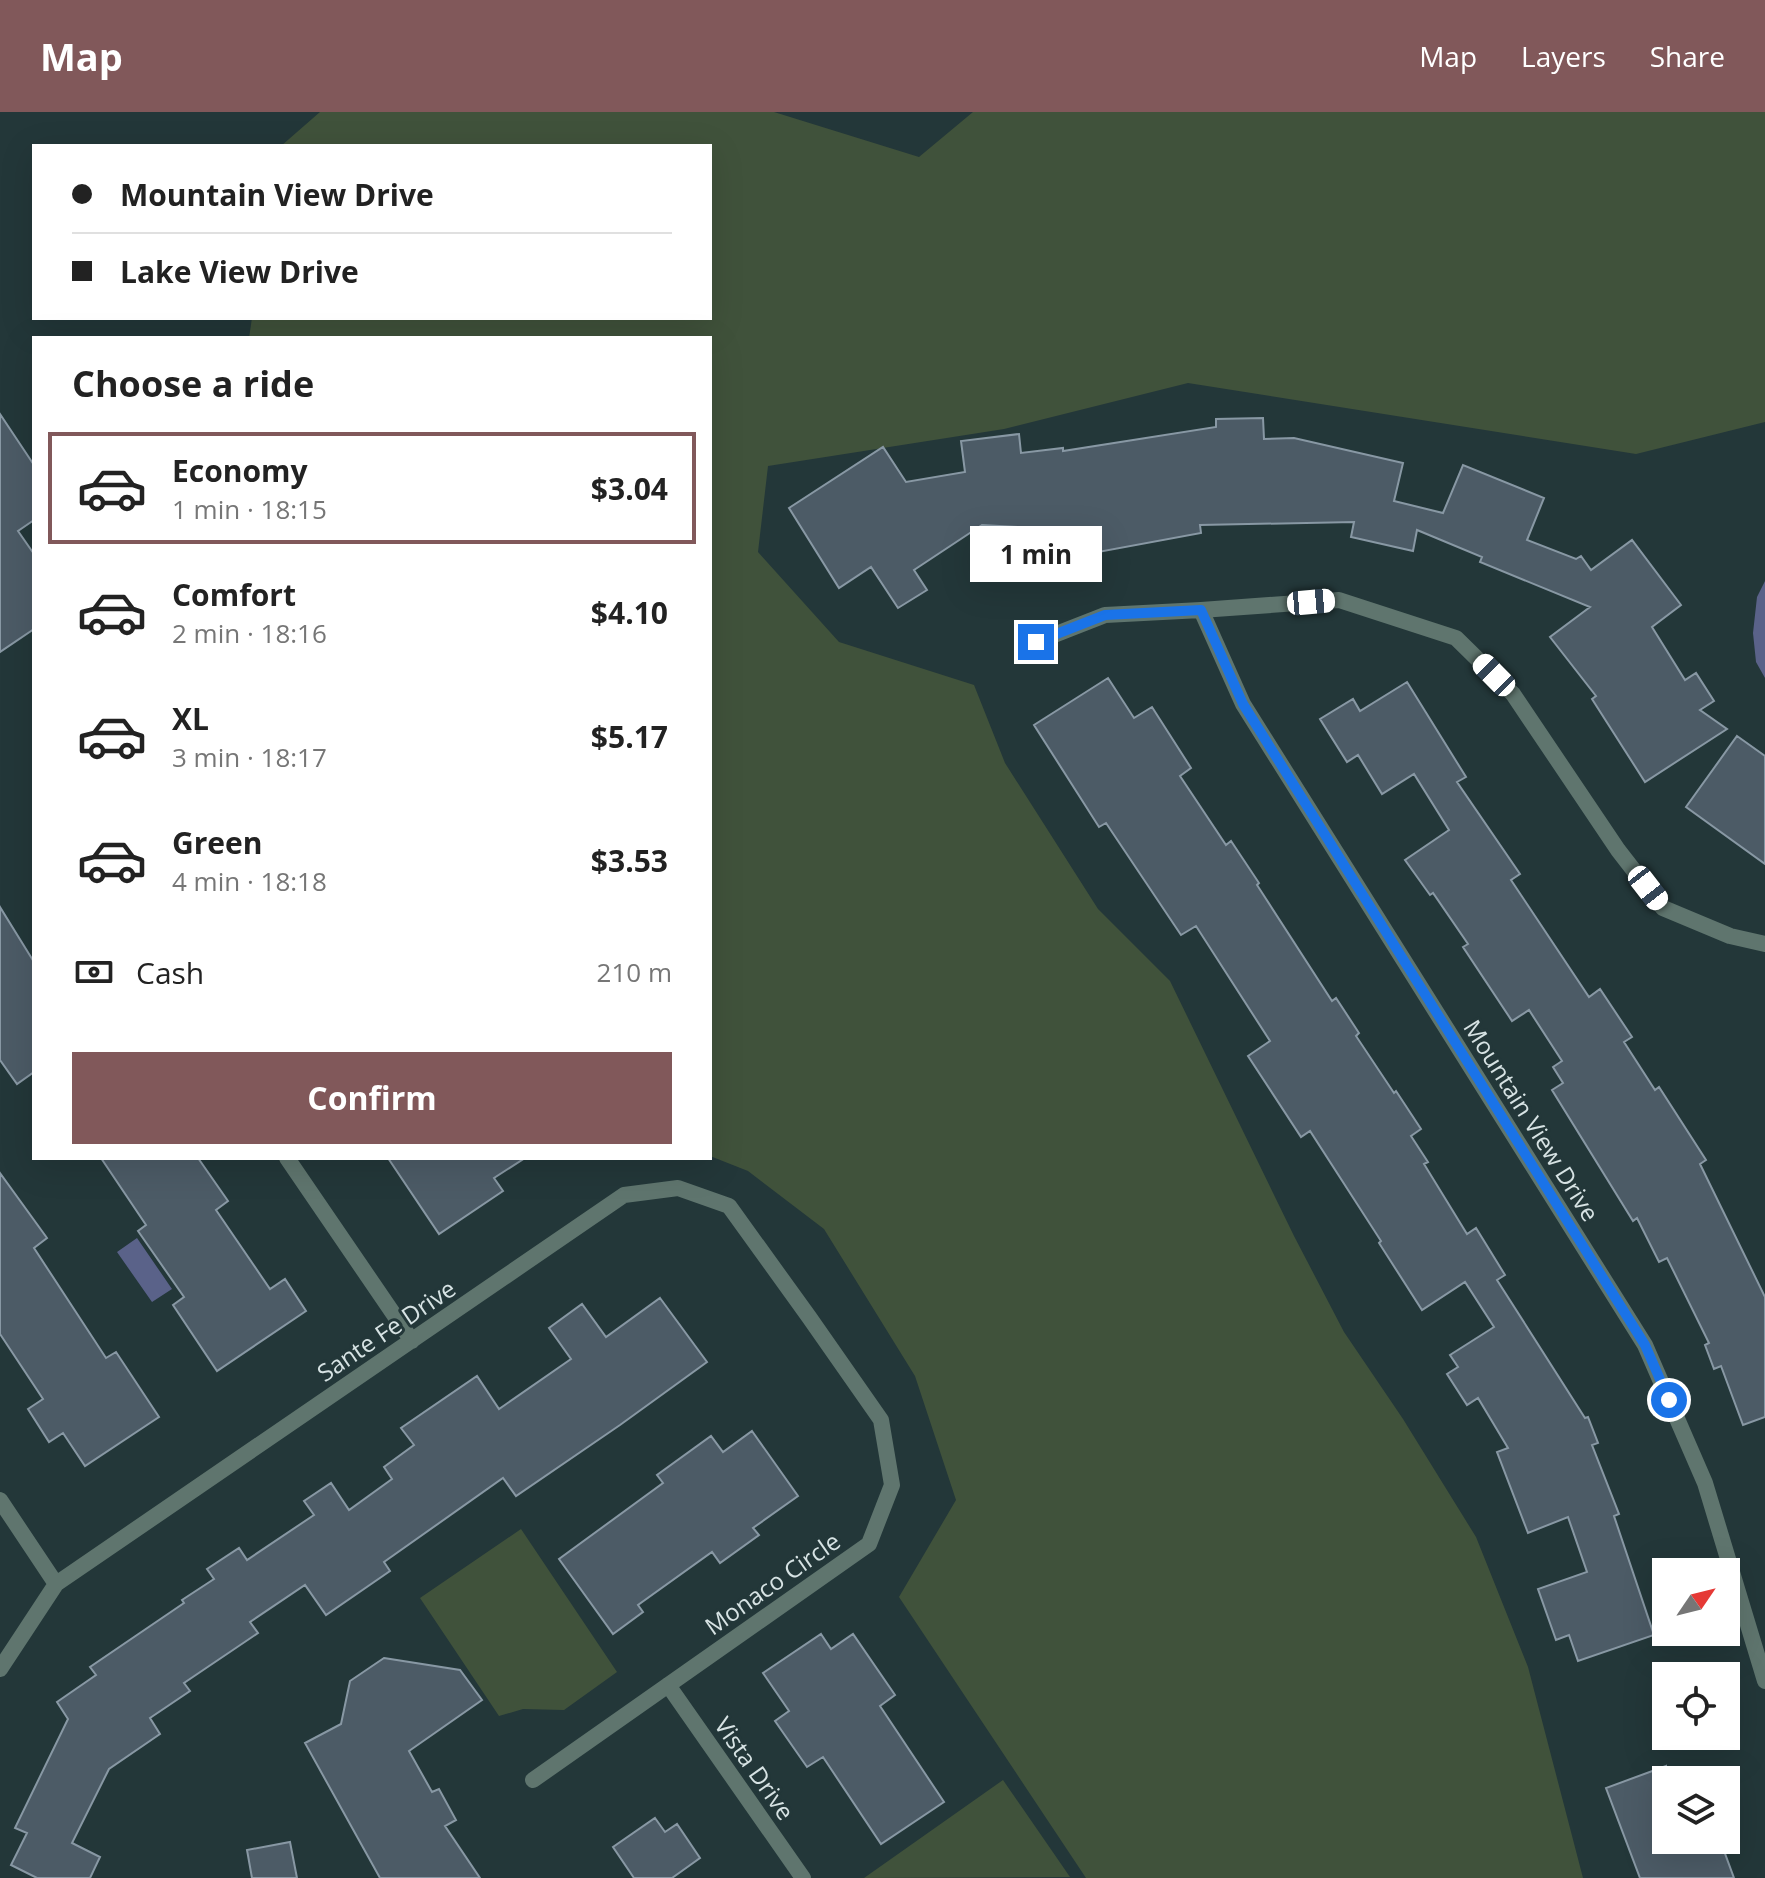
<!DOCTYPE html>
<html lang="en">
<head>
<meta charset="utf-8">
<style>
	body { margin:0; font-family:"Open Sans",sans-serif; background:#f6f6f6; color:#222; height:100vh; display:flex; flex-direction:column; font-size:30px; white-space:nowrap }
	* { box-sizing:border-box; margin:0 }
	p { font-size:26px; color:#767676 }
	.icon { flex:none; width:44px; height:44px; fill:none; stroke:currentColor; stroke-width:2; stroke-linecap:round; stroke-linejoin:round }
	.map { position:relative; flex:1; overflow:hidden }
	.sheet { position:absolute; left:32px; top:224px; width:680px; height:824px; display:flex; flex-direction:column; background:#fff; border-radius:0px; box-shadow:0 8px 32px #0002 }
	.sheet>* { flex:none }
	.guide { position:absolute; left:32px; top:32px; width:680px; height:176px; border-radius:0px; box-shadow:0 8px 32px #0002; display:grid; align-content:center; height:176px; padding:0 40px; background:#fff }
	.needle { width:52px; rotate:55deg }
	.fabs { position:absolute; left:1652px; top:1446px; display:grid; gap:16px }
	.fabs a { display:grid; place-items:center; width:88px; height:88px; border-radius:0px; background:#fff; box-shadow:0 8px 32px #0002; font-size:40px }
	.end { position:absolute; width:36px; height:36px; margin:-18px; border:10px solid #1a73e8; background:#fff; box-shadow:0 0 0 4px #fff }
	.from { border-radius:50% }
	.bubble { position:absolute; height:56px; border-radius:0px; background:#fff; box-shadow:0 8px 32px #0002; font-size:26px; font-weight:700; line-height:56px; text-align:center }
	.car { position:absolute; width:24px; height:48px; margin:-24px -12px; border-radius:10px; box-shadow:0 0 6px 2px #0007; background:linear-gradient(#fff 24%,#345 0 40%,#fff 0 76%,#345 0 86%,#fff 0) }
	.guide b { display:flex; align-items:center; gap:28px; height:76px; font-size:30px }
	.guide b+b { border-top:2px solid #e0e0e0 }
	.guide i { width:20px; height:20px; background:#222 }
	ul { padding:0; list-style:none }
	li { display:flex; align-items:center; gap:24px; height:112px; margin:0 16px 12px; padding:0 24px; border:4px solid transparent; border-radius:0px }
	li div { flex:1 }
	li b { display:block; font-size:30px }
	li em { font-style:normal; font-weight:700 }
	li.on { border-color:#81585a }
	li>.icon { width:72px; height:72px; stroke-width:1.5 }
	h2 { padding:0 40px; font-size:36px; line-height:96px }
	.pay { display:flex; align-items:center; gap:20px; height:88px; padding:0 40px; font-size:30px }
	.pay p { margin-inline-start:auto }
	.primary-button { display:flex; gap:16px; margin-top:auto; padding:16px 40px }
	.primary-button a { flex:1; height:92px; border-radius:0px; background:#81585a; color:#fff; font-size:32px; font-weight:700; line-height:92px; text-align:center }
	header { display:flex; align-items:center; gap:48px; box-sizing:border-box; height:112px; padding:0 40px; background:#81585a; color:#fff }
	header strong { font-size:38px }
	nav { display:flex; gap:44px; margin-inline-start:auto; font-size:28px }
	.map>svg:first-child { display:block }
</style>
</head>
<body>
<header>
<strong>Map</strong>
<nav><a>Map</a><a>Layers</a><a>Share</a></nav>
</header>
<div class="map">
<svg width="1765" height="1766" viewBox="0 0 1765 1766">
	<rect width="100%" height="100%" fill="#233739"/>
	<path fill="#40523b" d="M 320,0 L 774,0 L 919,45 L 973,0 L 1765,0 L 1765,310 L 1636,342 L 1188,271 L 1004,317 L 768,354 L 758,440 L 839,530 L 974,573 L 1005,651 L 1098,797 L 1170,869 L 1294,1124 L 1344,1220 L 1403,1307 L 1476,1425 L 1528,1555 L 1583,1766 L 1086,1766 L 899,1485 L 956,1388 L 915,1264 L 824,1117 L 748,1059 L 710,1044 L 710,226 L 249,226 L 252,206 L 710,206 L 710,34 L 281,34 Z
		M 521,1417 L 617,1560 L 564,1598 L 523,1597 L 499,1604 L 420,1486 Z
		M 1003,1668 L 1070,1765 L 864,1766 Z"/>
	<path fill="#5a6289" d="M 1765,469 L 1765,566 L 1756,550 L 1753,521 L 1757,485 Z
		M 137,1126 L 172,1177 L 152,1190 L 117,1140 Z"/>
	<path fill="#4c5b66" stroke="#8898a4" stroke-width="2" d="M 0,302 L 34,353 L 34,408 L 18,419 L 34,442 L 34,517 L 0,540 Z
		M 1263,306 L 1264,327 L 1294,326 L 1403,351 L 1394,389 L 1443,401 L 1463,353 L 1544,386 L 1527,428 L 1576,447 L 1581,444 L 1591,458 L 1632,428 L 1681,493 L 1652,515 L 1685,568 L 1696,561 L 1714,589 L 1700,598 L 1727,617 L 1645,670 L 1592,587 L 1596,584 L 1550,525 L 1590,495 L 1480,450 L 1482,445 L 1417,418 L 1413,439 L 1351,425 L 1354,410 L 1200,413 L 1201,421 L 1087,442 L 1087,444 L 1058,447 L 1056,437 L 1021,441 L 1017,415 L 982,413 L 914,458 L 927,478 L 898,496 L 871,455 L 839,476 L 789,396 L 883,335 L 906,370 L 965,360 L 961,329 L 1019,322 L 1021,341 L 1063,336 L 1063,339 L 1216,315 L 1216,307 Z
		M 1108,566 L 1134,606 L 1152,595 L 1191,656 L 1180,664 L 1226,733 L 1231,729 L 1259,771 L 1257,773 L 1332,889 L 1336,886 L 1359,921 L 1356,924 L 1394,981 L 1396,979 L 1421,1017 L 1411,1024 L 1428,1050 L 1424,1052 L 1467,1122 L 1476,1116 L 1505,1163 L 1497,1168 L 1585,1306 L 1588,1305 L 1598,1331 L 1592,1333 L 1619,1402 L 1614,1404 L 1654,1523 L 1578,1549 L 1569,1523 L 1556,1528 L 1538,1477 L 1587,1460 L 1568,1405 L 1528,1421 L 1497,1340 L 1508,1336 L 1478,1286 L 1467,1293 L 1447,1262 L 1458,1255 L 1450,1243 L 1494,1215 L 1465,1170 L 1422,1198 L 1379,1131 L 1381,1129 L 1310,1019 L 1301,1025 L 1248,944 L 1270,929 L 1196,814 L 1181,823 L 1106,711 L 1099,715 L 1034,613 Z
		M 1407,570 L 1466,665 L 1457,670 L 1520,762 L 1511,768 L 1589,885 L 1600,877 L 1632,925 L 1624,930 L 1655,978 L 1659,975 L 1706,1048 L 1700,1052 L 1765,1185 L 1765,1305 L 1743,1313 L 1721,1254 L 1714,1257 L 1705,1233 L 1709,1231 L 1667,1146 L 1659,1150 L 1637,1106 L 1633,1109 L 1552,978 L 1563,971 L 1553,955 L 1562,949 L 1529,898 L 1512,909 L 1463,835 L 1468,832 L 1433,781 L 1430,783 L 1405,748 L 1449,718 L 1414,662 L 1382,682 L 1358,643 L 1347,650 L 1320,607 L 1353,587 L 1360,599 Z
		M 1737,624 L 1765,644 L 1765,752 L 1686,695 Z
		M 0,795 L 34,850 L 34,960 L 17,972 L 0,948 Z
		M 101,1046 L 198,1046 L 228,1089 L 216,1098 L 270,1177 L 285,1167 L 306,1199 L 217,1259 L 173,1193 L 184,1185 L 138,1119 L 146,1113 Z
		M 388,1046 L 525,1046 L 494,1066 L 503,1079 L 439,1122 Z
		M 0,1061 L 47,1126 L 34,1136 L 106,1246 L 116,1240 L 159,1305 L 85,1354 L 63,1321 L 49,1330 L 28,1297 L 43,1287 L 0,1222 Z
		M 660,1186 L 707,1250 L 620,1313 L 516,1384 L 503,1366 L 384,1450 L 390,1459 L 326,1503 L 305,1473 L 250,1510 L 258,1521 L 184,1571 L 190,1579 L 150,1606 L 160,1622 L 109,1657 L 72,1731 L 100,1745 L 90,1766 L 37,1766 L 11,1753 L 27,1721 L 15,1716 L 68,1607 L 57,1590 L 96,1563 L 90,1555 L 184,1491 L 182,1488 L 214,1467 L 207,1457 L 239,1436 L 247,1448 L 314,1403 L 304,1389 L 331,1371 L 349,1398 L 392,1367 L 384,1355 L 414,1333 L 401,1316 L 477,1264 L 499,1297 L 571,1247 L 549,1216 L 582,1192 L 606,1225 Z
		M 752,1319 L 798,1384 L 753,1416 L 759,1423 L 720,1451 L 712,1440 L 638,1493 L 643,1500 L 613,1522 L 559,1447 L 663,1371 L 657,1363 L 711,1324 L 723,1340 Z
		M 821,1522 L 831,1537 L 853,1522 L 895,1583 L 880,1594 L 944,1690 L 881,1732 L 823,1645 L 807,1655 L 775,1609 L 789,1599 L 763,1561 Z
		M 384,1546 L 460,1558 L 482,1588 L 409,1639 L 432,1680 L 439,1677 L 456,1708 L 445,1714 L 480,1766 L 380,1766 L 305,1631 L 341,1612 L 350,1569 Z
		M 1666,1654 L 1666,1728 L 1720,1728 L 1734,1766 L 1640,1766 L 1606,1676 Z
		M 655,1706 L 665,1720 L 677,1712 L 700,1746 L 672,1766 L 634,1766 L 613,1735 Z
		M 290,1730 L 297,1766 L 252,1766 L 247,1738 Z"/>
	<g fill="none" stroke-linecap="round" stroke-linejoin="round">
		<path stroke="#5f756e" stroke-width="16" d="M 1201,498 L 1243,592 L 1645,1233 L 1705,1371 L 1765,1569
			M 1036,530 L 1105,503 L 1201,498 L 1339,488 L 1456,526 L 1513,582 L 1618,738 L 1663,796 L 1730,824 L 1765,832
			M 287,1046 L 412,1229
			M 0,1388 L 56,1472
			M 0,1557 L 56,1472 L 624,1083 L 678,1076 L 729,1094 L 809,1205 L 881,1308 L 892,1373 L 869,1432 L 533,1668
			M 668,1573 L 803,1766"/>
	</g>
	<g fill="none" stroke-linecap="round" stroke-linejoin="round">
		<path stroke="#1a73e8" stroke-width="10" d="M 1036,530 L 1105,503 L 1201,498 L 1243,592 L 1645,1233 L 1669,1288"/>
	</g>
	<g text-anchor="middle" dominant-baseline="central" stroke-width="6" stroke-linejoin="round" paint-order="stroke">
		<g font-size="24" fill="#d7e3e4" stroke="#233739">
			<text transform="translate(1532 1008) rotate(58)">Mountain View Drive</text>
			<text transform="translate(386 1218) rotate(-34)">Sante Fe Drive</text>
			<text transform="translate(772 1471) rotate(-35)">Monaco Circle</text>
			<text transform="translate(755 1656) rotate(55)">Vista Drive</text>
		</g>
	</g>
</svg>
<div class="fabs">
<a><svg class="needle" viewBox="-14 -14 28 28"><path d="M0-13l5 13h-10z" fill="#e53935"/><path d="M0 13l5-13h-10z" fill="#767676"/></svg></a>
<a><svg class="icon" aria-label="locate" viewBox="0 0 24 24"><circle cx="12" cy="12" r="6"/><path d="M12 2v4M12 18v4M2 12h4M18 12h4"/></svg></a>
<a><svg class="icon" aria-label="layers" viewBox="0 0 24 24"><path d="M12 4l9 5-9 5-9-5zM3 14l9 5 9-5"/></svg></a>
</div>
<i class="end from" style="left:1669px;top:1288px"></i>
<i class="end" style="left:1036px;top:530px"></i>
<div class="bubble" style="left:970px;top:414px;width:132px">1 min</div>
<i class="car" style="left:1311px;top:490px;rotate:85deg"></i>
<i class="car" style="left:1494px;top:563px;rotate:315deg"></i>
<i class="car" style="left:1648px;top:776px;rotate:142deg"></i>
<div class="guide">
<b><i class="from"></i>Mountain View Drive</b>
<b><i></i>Lake View Drive</b>
</div>
<section class="sheet">
<h2>Choose a ride</h2>
<ul>
<li class="on"><svg class="icon" aria-label="car" viewBox="0 0 24 24"><path d="M5 17H2v-5l4-1 3-4h7l3 4 3 1v5h-3M9 17h6M6 11h13"/><circle cx="7" cy="17" r="2"/><circle cx="17" cy="17" r="2"/></svg><div><b>Economy</b><p>1 min · 18:15</p></div><em>$3.04</em></li>
<li><svg class="icon" aria-label="car" viewBox="0 0 24 24"><path d="M5 17H2v-5l4-1 3-4h7l3 4 3 1v5h-3M9 17h6M6 11h13"/><circle cx="7" cy="17" r="2"/><circle cx="17" cy="17" r="2"/></svg><div><b>Comfort</b><p>2 min · 18:16</p></div><em>$4.10</em></li>
<li><svg class="icon" aria-label="car" viewBox="0 0 24 24"><path d="M5 17H2v-5l4-1 3-4h7l3 4 3 1v5h-3M9 17h6M6 11h13"/><circle cx="7" cy="17" r="2"/><circle cx="17" cy="17" r="2"/></svg><div><b>XL</b><p>3 min · 18:17</p></div><em>$5.17</em></li>
<li><svg class="icon" aria-label="car" viewBox="0 0 24 24"><path d="M5 17H2v-5l4-1 3-4h7l3 4 3 1v5h-3M9 17h6M6 11h13"/><circle cx="7" cy="17" r="2"/><circle cx="17" cy="17" r="2"/></svg><div><b>Green</b><p>4 min · 18:18</p></div><em>$3.53</em></li>
</ul>
<div class="pay"><svg class="icon" aria-label="cash" viewBox="0 0 24 24"><path d="M3 7h18v10H3z"/><circle cx="12" cy="12" r="2"/></svg>Cash<p>210 m</p></div>
<div class="primary-button"><a>Confirm</a></div>
</section>
</div>
</body>
</html>
